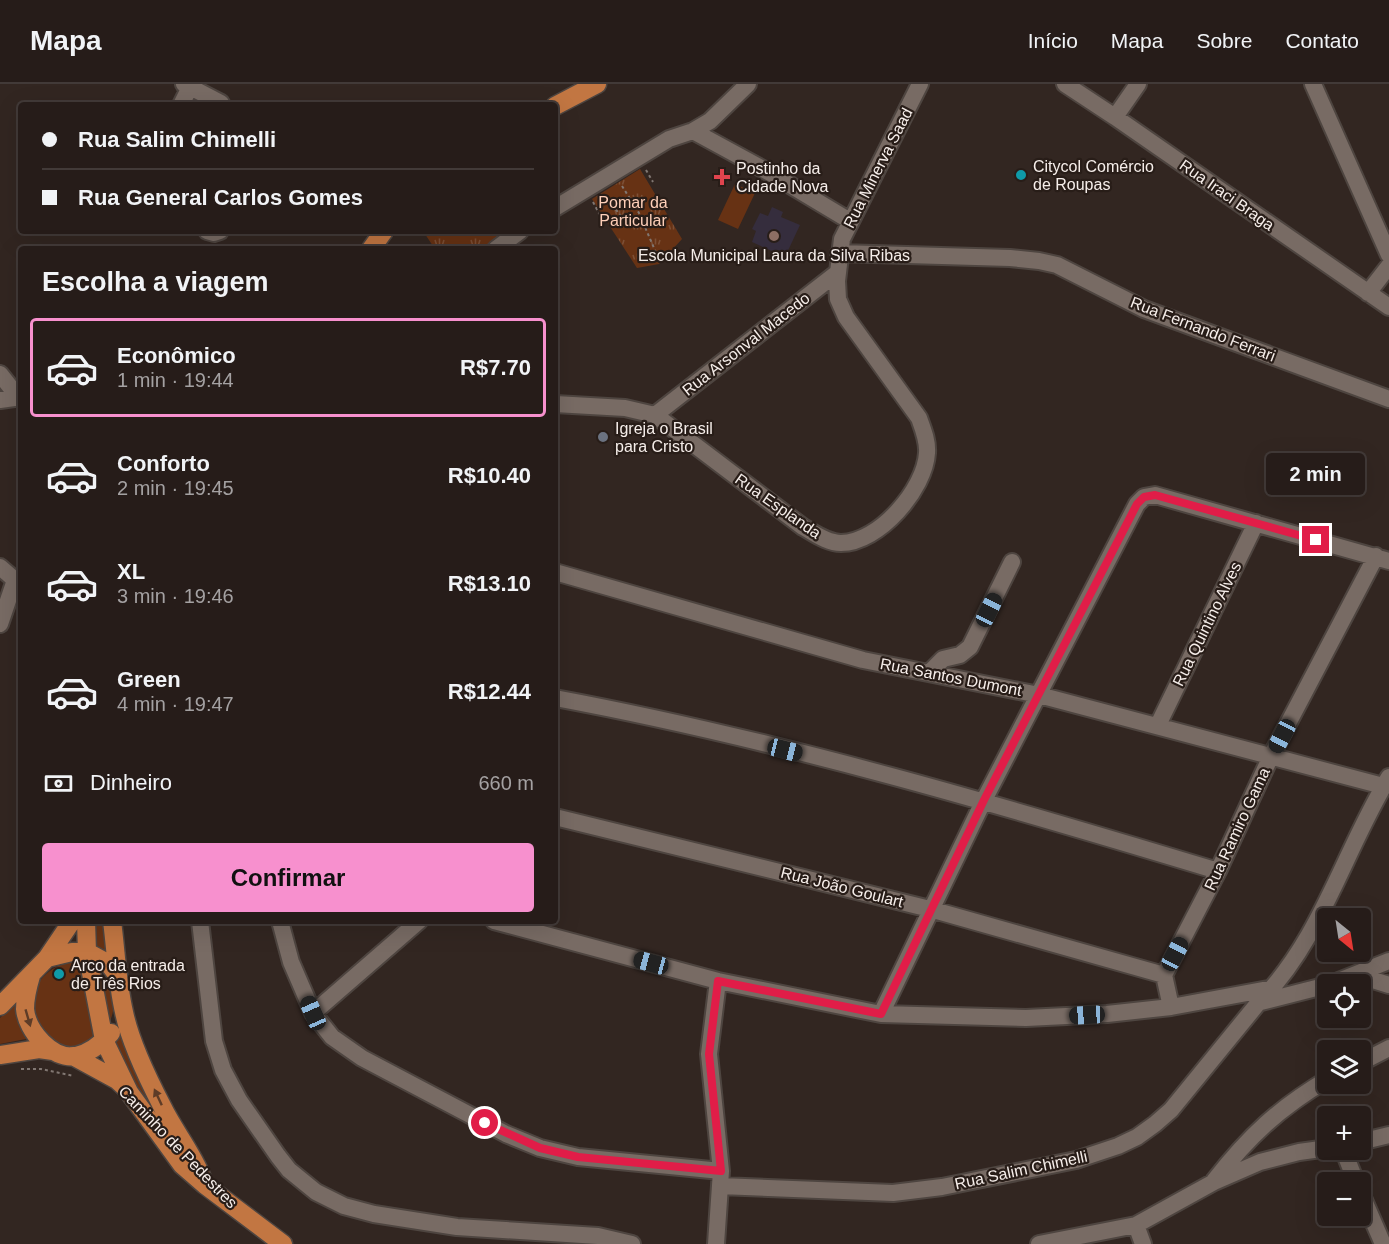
<!DOCTYPE html>
<html lang="pt">
<head>
<meta charset="utf-8">
<style>
	body { margin:0; font-family:Arial,sans-serif; background:#322926; color:#f1f3f6; height:100vh; display:flex; flex-direction:column; font-size:22px; white-space:nowrap }
	* { box-sizing:border-box; margin:0 }
	p { font-size:20px; color:#a4a1a2 }
	.icon { flex:none; width:33px; height:33px; fill:none; stroke:currentColor; stroke-width:2; stroke-linecap:round; stroke-linejoin:round }
	.map { position:relative; flex:1; overflow:hidden }
	.sheet { position:absolute; left:18px; top:162px; width:540px; height:678px; display:flex; flex-direction:column; background:#261c19; border-radius:6px; box-shadow:0 6px 24px #0002,0 0 0 2px #423a38 }
	.sheet>* { flex:none }
	.hud { position:absolute; left:18px; top:18px; width:540px; height:132px; border-radius:6px; box-shadow:0 6px 24px #0002,0 0 0 2px #423a38; display:grid; align-content:center; height:132px; padding:0 24px; background:#261c19 }
	.needle { width:39px; rotate:150deg }
	.buttons { position:absolute; left:1317px; top:824px; display:grid; gap:12px }
	.buttons a { display:grid; place-items:center; width:54px; height:54px; border-radius:6px; background:#261c19; box-shadow:0 6px 24px #0002,0 0 0 2px #423a38; font-size:30px }
	.end { position:absolute; width:27px; height:27px; margin:-14px; border:8px solid #e11d48; background:#fff; box-shadow:0 0 0 3px #fff }
	.from { border-radius:50% }
	.bubble { position:absolute; height:42px; border-radius:6px; background:#261c19; box-shadow:0 6px 24px #0002,0 0 0 2px #423a38; font-size:20px; font-weight:700; line-height:42px; text-align:center }
	.car { position:absolute; width:18px; height:36px; margin:-18px -9px; border-radius:8px; box-shadow:0 0 4px 2px #0007; background:linear-gradient(#222 24%,#8ab4d8 0 40%,#222 0 76%,#8ab4d8 0 86%,#222 0) }
	.hud b { display:flex; align-items:center; gap:21px; height:57px; font-size:22px }
	.hud b+b { border-top:2px solid #423a38 }
	.hud i { width:15px; height:15px; background:#f1f3f6 }
	ul { padding:0; list-style:none }
	li { display:flex; align-items:center; gap:18px; height:99px; margin:0 12px 9px; padding:0 12px; border:3px solid transparent; border-radius:6px }
	li div { flex:1 }
	li b { display:block; font-size:22px }
	li em { font-style:normal; font-weight:700 }
	li.selected { border-color:#f790ce }
	li>.icon { width:54px; height:54px; stroke-width:1.5 }
	h2 { padding:0 24px; font-size:27px; line-height:72px }
	.pay { display:flex; align-items:center; gap:15px; height:66px; padding:0 24px; font-size:22px }
	.pay p { margin-inline-start:auto }
	.action { display:flex; gap:12px; margin-top:auto; padding:12px 24px }
	.action a { flex:1; height:69px; border-radius:6px; background:#f790ce; color:#111; font-size:24px; font-weight:700; line-height:69px; text-align:center }
	header { display:flex; align-items:center; gap:36px; box-sizing:border-box; height:84px; padding:0 30px; background:#261c19; border-bottom:2px solid #423a38 }
	header strong { font-size:28px }
	nav { display:flex; gap:33px; margin-inline-start:auto; font-size:21px }
	.map>svg:first-child { display:block }
</style>
</head>
<body>
<header>
<strong>Mapa</strong>
<nav><a>Início</a><a>Mapa</a><a>Sobre</a><a>Contato</a></nav>
</header>
<div class="map">
<svg width="1389" height="1160" viewBox="0 0 1389 1160">
	<defs>
		<pattern id="park-tufts" width="24" height="20" patternUnits="userSpaceOnUse" patternTransform="scale(1.5)"><rect width="24" height="20" fill="#673214"/><path d="M3 7l-1-3M5 7V3M7 7l1-3M15 17l-1-3M17 17v-4M19 17l1-3" fill="none" stroke="#7d5036"/></pattern>
	</defs>
	<rect width="100%" height="100%" fill="#322621"/>
	<path fill="#352d3d" d="M 772,123 L 783,128 L 781,133 L 800,141 L 785,173 L 752,158 L 756,147 L 752,145 L 760,129 L 768,132 Z"/>
	<path fill="#673214" d="M 735,100 L 755,109 L 738,145 L 718,136 Z
		M 96,837 L 105,837 L 110,872 L 94,865 Z
		M 69,878 L 83,879 L 95,957 C 40,987 0,898 69,878 Z
		M 94,884 C 115,900 119,921 107,944 Z
		M 17,917 L 26,955 L 0,960 L 0,934 Z
		M 122,948 L 157,1038 L 111,962 Z"/>
	<path fill="url(#park-tufts)" d="M 640,85 L 682,155 L 659,180 L 637,184 L 592,115 Z
		M 423,147 L 507,147 L 481,165 L 435,165 Z"/>
	<g fill="none" stroke-linecap="round" stroke-linejoin="round">
		<defs>
			<path id="minor" d="M 1065,0 L 1115,33 L 1389,223
				M 1313,0 L 1389,171
				M 190,3 L 221,19
				M 181,21 L 190,3 L 184,0
				M 1115,33 L 1138,0
				M 693,47 L 770,89 L 850,137
				M 555,124 L 669,55 L 693,47 L 710,37 L 748,0
				M 207,147 L 214,149 L 220,147
				M 496,165 L 520,147
				M 839,169 L 1010,174 L 1039,177 L 1057,181 L 1144,225 L 1389,315
				M 1368,209 L 1389,182
				M 0,290 L 19,314
				M 0,316 L 21,313
				M 555,320 L 625,324 L 655,331 L 803,443 C 814,449 827,459 841,459 C 879,459 925,405 927,369 C 928,357 923,345 919,334 L 846,233 L 838,215 L 837,197 L 842,155 L 920,0
				M 655,331 L 837,189
				M 0,483 L 15,496 L 0,540
				M 555,488 L 863,576 L 1039,611 L 1383,702
				M 929,589 L 943,575 L 960,571 L 970,563 L 1012,478
				M 555,614 C 780,656 1000,721 1218,787
				M 1158,641 L 1256,439
				M 555,733 L 930,825 L 1164,891 L 1171,923
				M 200,837 L 214,957 L 223,986 L 239,1016 L 278,1072 L 289,1086 L 316,1108 L 344,1122 L 374,1130 L 457,1143 L 598,1152 L 632,1160
				M 280,837 L 291,878 L 313,929 L 332,953 L 362,974 L 506,1050 L 540,1064 L 578,1073 L 721,1087
				M 494,837 L 718,897 L 881,930 L 1026,934 L 1107,930 L 1171,923 L 1274,904
				M 1164,891 L 1218,787 L 1271,672 L 1376,472
				M 1349,899 L 1373,896 L 1389,901
				M 1331,900 L 1389,877
				M 1261,918 L 1328,901
				M 313,929 L 419,837
				M 881,930 L 984,716 L 1137,420 L 1144,413 L 1155,411 L 1389,477
				M 1360,979 L 1389,964
				M 1360,1058 L 1389,1051
				M 1343,1065 L 1356,1098
				M 1214,1097 C 1249,1052 1279,1024 1328,995
				M 720,1102 L 893,1109 L 942,1103 L 1076,1076 L 1118,1062 L 1137,1053 L 1155,1040 L 1171,1026 L 1259,918 C 1321,856 1344,767 1389,693
				M 1360,1107 L 1383,1160
				M 1136,1141 L 1143,1160
				M 716,1160 L 721,1087 L 709,970 L 718,897
				M 1039,1160 L 1136,1141 L 1214,1098 L 1260,1078 L 1299,1068 L 1328,1064"/>
			<path id="major" d="M 555,22 L 597,0
				M 371,165 L 384,147
				M 86,837 L 87,868 L 104,956 L 129,1008 L 182,1081 L 205,1101 L 283,1160
				M 112,837 C 116,867 117,898 124,928 C 130,958 148,995 162,1022 C 174,1047 192,1068 202,1094
				M 47,874 L 72,837
				M 31,892 C 28,902 25,914 25,925 C 27,947 52,976 76,972 C 90,969 101,960 111,949
				M 0,922 L 47,874 L 72,868 L 87,868 L 109,880 L 118,892
				M 0,971 L 39,965 L 53,967
				M 73,972 L 117,996 L 128,1006"/>
		</defs>
		<use href="#minor" stroke="#4e4540" stroke-width="20"/>
		<use href="#major" stroke="#4e4540" stroke-width="21"/>
		<path stroke="#817772" stroke-width="2" stroke-dasharray="3 3" stroke-linecap="butt" d="M 646,86 L 653,98
			M 622,102 L 639,129 L 657,171
			M 605,111 L 620,131 L 636,141 L 643,138
			M 593,118 L 602,135
			M 21,985 L 41,985 L 74,992"/>
		<use href="#minor" stroke="#786b64" stroke-width="16"/>
		<use href="#major" stroke="#c27642" stroke-width="18"/>
	</g>
	<defs><path id="oneway-solid" d="M-6-.8H1V-3.2L6.5 0L1 3.2V.8H-6Z" transform="scale(1.5)"/></defs>
	<g fill="#5e3c27">
		<use href="#oneway-solid" transform="translate(28 934) rotate(74)"/>
		<use href="#oneway-solid" transform="translate(158 1013) rotate(-115)"/>
	</g>
	<g fill="none" stroke-linecap="round" stroke-linejoin="round">
		<path stroke="#e11d48" stroke-width="8" d="M 485,1039 L 540,1064 L 578,1073 L 721,1087 L 709,970 L 718,897 L 881,930 L 984,716 L 1137,420 L 1144,413 L 1155,411 L 1316,456"/>
	</g>
	<g fill="#0f9aa8" stroke="#281d18" stroke-width="2">
		<circle cx="1021" cy="91" r="6"/>
		<circle cx="59" cy="890" r="6"/>
	</g>
	<path fill="#e0444e" stroke="#281d18" stroke-width="2" d="M719 84h6v6h6v6h-6v6h-6v-6h-6v-6h6z"/>
	<circle fill="#8d6e63" stroke="#281d18" stroke-width="2" cx="774" cy="152" r="6"/>
	<circle fill="#6b7280" stroke="#281d18" stroke-width="2" cx="603" cy="353" r="6"/>
	<g text-anchor="middle" dominant-baseline="central" stroke-width="4.5" stroke-linejoin="round" paint-order="stroke">
		<g font-size="16" fill="#f6eeea" stroke="#281d18" text-anchor="start">
			<text x="1033" y="82">Citycol Comércio<tspan x="1033" dy="18">de Roupas</tspan></text>
			<text x="736" y="84">Postinho da<tspan x="736" dy="18">Cidade Nova</tspan></text>
			<text x="774" y="171" text-anchor="middle">Escola Municipal Laura da Silva Ribas</text>
			<text x="615" y="344">Igreja o Brasil<tspan x="615" dy="18">para Cristo</tspan></text>
			<text x="71" y="881">Arco da entrada<tspan x="71" dy="18">de Três Rios</tspan></text>
		</g>
		<g font-size="16" fill="#f6eeea" stroke="#281d18">
			<text transform="translate(878 84) rotate(-63)">Rua Minerva Saad</text>
			<text transform="translate(1227 111) rotate(35)">Rua Iraci Braga</text>
			<text transform="translate(1203 245) rotate(21)">Rua Fernando Ferrari</text>
			<text transform="translate(746 260) rotate(-38)">Rua Arsonval Macedo</text>
			<text transform="translate(778 422) rotate(35)">Rua Esplanda</text>
			<text transform="translate(1207 540) rotate(-64)">Rua Quintino Alves</text>
			<text transform="translate(951 593) rotate(11)">Rua Santos Dumont</text>
			<text transform="translate(1237 745) rotate(-65)">Rua Ramiro Gama</text>
			<text transform="translate(842 803) rotate(14)">Rua João Goulart</text>
			<text transform="translate(178 1063) rotate(46)">Caminho de Pedestres</text>
			<text transform="translate(1021 1086) rotate(-12)">Rua Salim Chimelli</text>
		</g>
		<g font-size="16" fill="#fecfb8" stroke="#281d18">
			<text x="633" y="118">Pomar da<tspan x="633" dy="18">Particular</tspan></text>
		</g>
	</g>
</svg>
<div class="buttons">
<a><svg class="needle" viewBox="-14 -14 28 28"><path d="M0-13l5 13h-10z" fill="#e53935"/><path d="M0 13l5-13h-10z" fill="#a4a1a2"/></svg></a>
<a><svg class="icon" aria-label="locate" viewBox="0 0 24 24"><circle cx="12" cy="12" r="6"/><path d="M12 2v4M12 18v4M2 12h4M18 12h4"/></svg></a>
<a><svg class="icon" aria-label="layers" viewBox="0 0 24 24"><path d="M12 4l9 5-9 5-9-5zM3 14l9 5 9-5"/></svg></a>
<a>+</a>
<a>−</a>
</div>
<i class="end from" style="left:485px;top:1039px"></i>
<i class="end" style="left:1316px;top:456px"></i>
<div class="bubble" style="left:1266px;top:369px;width:99px">2 min</div>
<i class="car" style="left:989px;top:526px;rotate:26deg"></i>
<i class="car" style="left:1282px;top:652px;rotate:208deg"></i>
<i class="car" style="left:785px;top:666px;rotate:104deg"></i>
<i class="car" style="left:1175px;top:870px;rotate:28deg"></i>
<i class="car" style="left:651px;top:879px;rotate:285deg"></i>
<i class="car" style="left:313px;top:929px;rotate:336deg"></i>
<i class="car" style="left:1087px;top:931px;rotate:267deg"></i>
<div class="hud">
<b><i class="from"></i>Rua Salim Chimelli</b>
<b><i></i>Rua General Carlos Gomes</b>
</div>
<section class="sheet">
<h2>Escolha a viagem</h2>
<ul>
<li class="selected"><svg class="icon" aria-label="car" viewBox="0 0 24 24"><path d="M5 17H2v-5l4-1 3-4h7l3 4 3 1v5h-3M9 17h6M6 11h13"/><circle cx="7" cy="17" r="2"/><circle cx="17" cy="17" r="2"/></svg><div><b>Econômico</b><p>1 min · 19:44</p></div><em>R$7.70</em></li>
<li><svg class="icon" aria-label="car" viewBox="0 0 24 24"><path d="M5 17H2v-5l4-1 3-4h7l3 4 3 1v5h-3M9 17h6M6 11h13"/><circle cx="7" cy="17" r="2"/><circle cx="17" cy="17" r="2"/></svg><div><b>Conforto</b><p>2 min · 19:45</p></div><em>R$10.40</em></li>
<li><svg class="icon" aria-label="car" viewBox="0 0 24 24"><path d="M5 17H2v-5l4-1 3-4h7l3 4 3 1v5h-3M9 17h6M6 11h13"/><circle cx="7" cy="17" r="2"/><circle cx="17" cy="17" r="2"/></svg><div><b>XL</b><p>3 min · 19:46</p></div><em>R$13.10</em></li>
<li><svg class="icon" aria-label="car" viewBox="0 0 24 24"><path d="M5 17H2v-5l4-1 3-4h7l3 4 3 1v5h-3M9 17h6M6 11h13"/><circle cx="7" cy="17" r="2"/><circle cx="17" cy="17" r="2"/></svg><div><b>Green</b><p>4 min · 19:47</p></div><em>R$12.44</em></li>
</ul>
<div class="pay"><svg class="icon" aria-label="cash" viewBox="0 0 24 24"><path d="M3 7h18v10H3z"/><circle cx="12" cy="12" r="2"/></svg>Dinheiro<p>660 m</p></div>
<div class="action"><a>Confirmar</a></div>
</section>
</div>
</body>
</html>
